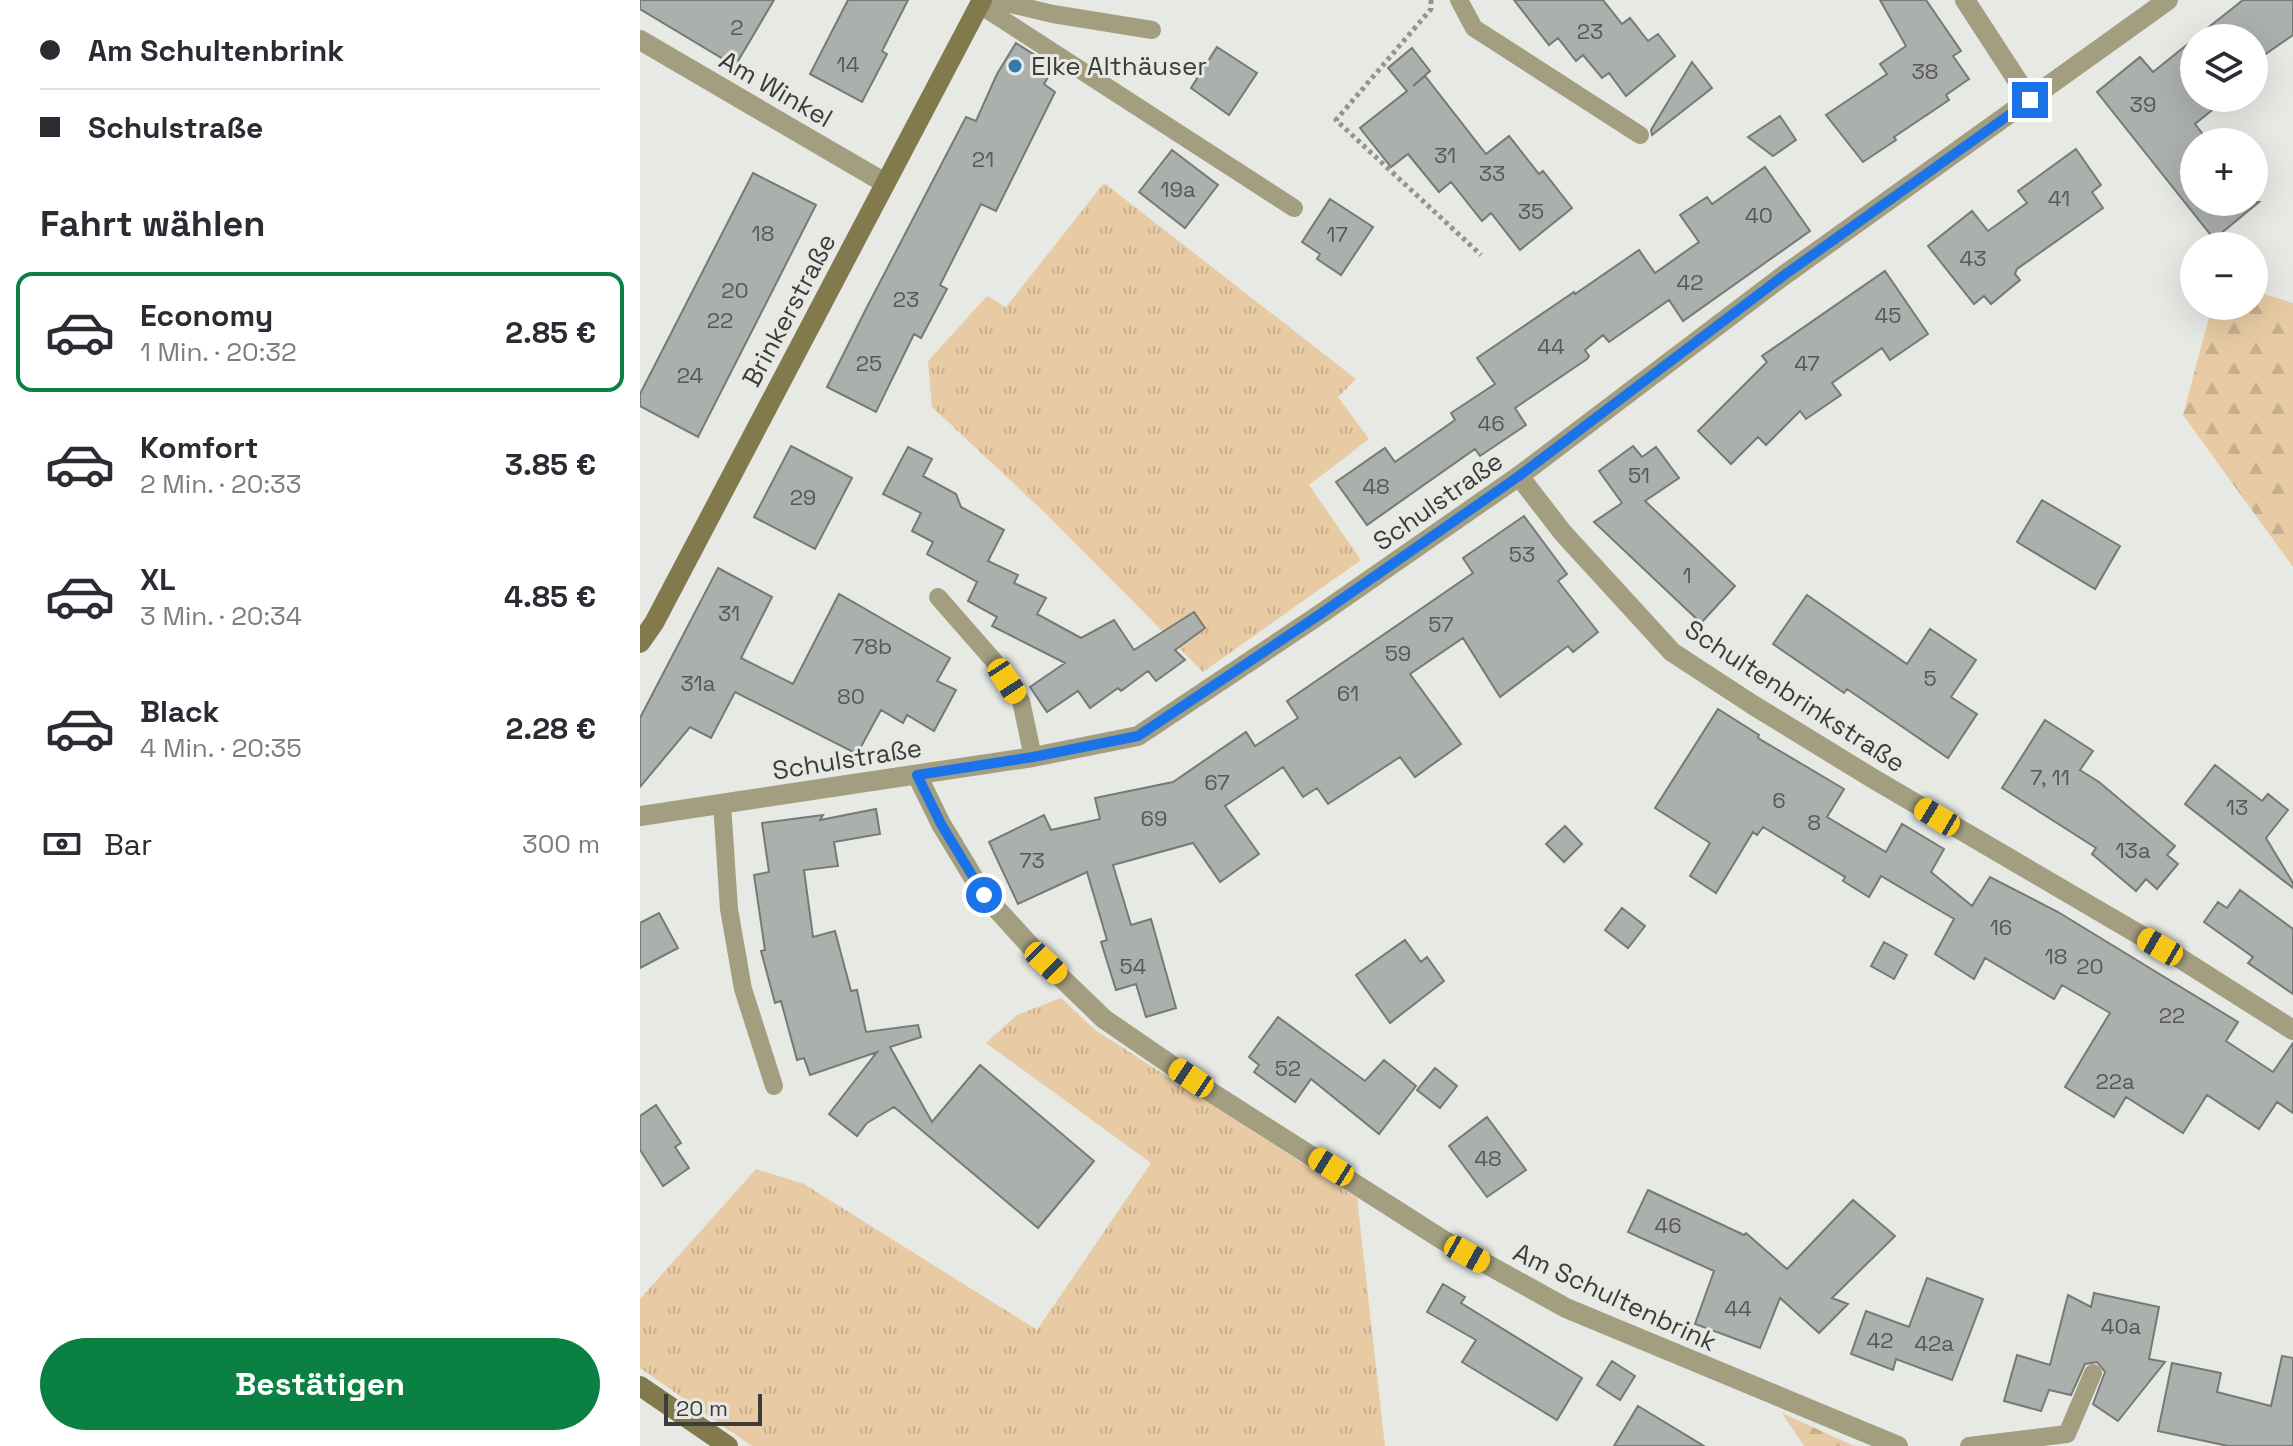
<!DOCTYPE html>
<html lang="de">
<head>
<meta charset="utf-8">
<style>
	body { margin:0; font-family:"Space Grotesk",sans-serif; background:#f7f7f7; color:#2b2b33; height:100vh; display:flex; flex-direction:column; font-size:30px; white-space:nowrap }
	* { box-sizing:border-box; margin:0 }
	p { font-size:26px; color:#7c7c81 }
	.icon { flex:none; width:44px; height:44px; fill:none; stroke:currentColor; stroke-width:2; stroke-linecap:round; stroke-linejoin:round }
	.map { position:relative; flex:1; overflow:hidden }
	.side { display:flex; flex-direction:column; background:#fff; width:640px }
	.side>* { flex:none }
	.guide { display:grid; align-content:center; height:176px; padding:0 40px; background:#fff }
	.controls { position:absolute; left:1540px; top:24px; display:grid; gap:16px }
	.controls a { display:grid; place-items:center; width:88px; height:88px; border-radius:50%; background:#fff; box-shadow:0 8px 32px #0002; font-size:40px }
	.scale { position:absolute; left:24px; bottom:20px; width:98px; box-sizing:border-box; padding-left:8px; border:4px solid #3c3c3a; border-top:0; font-size:22px; line-height:28px; white-space:nowrap; color:#3c3c3a; -webkit-text-stroke:6px #e7e9e4; paint-order:stroke }
	.end { position:absolute; width:36px; height:36px; margin:-18px; border:10px solid #1a73e8; background:#fff; box-shadow:0 0 0 4px #fff }
	.from { border-radius:50% }
	.car { position:absolute; width:24px; height:48px; margin:-24px -12px; border-radius:10px; box-shadow:0 0 6px 2px #0007; background:linear-gradient(#f5c518 24%,#345 0 40%,#f5c518 0 76%,#345 0 86%,#f5c518 0) }
	.guide b { display:flex; align-items:center; gap:28px; height:76px; font-size:30px }
	.guide b+b { border-top:2px solid #e1e1e2 }
	.guide i { width:20px; height:20px; background:#2b2b33 }
	ul { padding:0; list-style:none }
	li { display:flex; align-items:center; gap:24px; height:120px; margin:0 16px 12px; padding:0 24px; border:4px solid transparent; border-radius:16px }
	li div { flex:1 }
	li b { display:block; font-size:30px }
	li em { font-style:normal; font-weight:800 }
	li.selected { border-color:#0b8043 }
	li>.icon { width:72px; height:72px; stroke-width:1.5 }
	h2 { padding:0 40px; font-size:36px; line-height:96px }
	.pay { display:flex; align-items:center; gap:20px; height:88px; padding:0 40px; font-size:30px }
	.pay p { margin-inline-start:auto }
	.button { display:flex; gap:16px; margin-top:auto; padding:16px 40px }
	.button a { flex:1; height:92px; border-radius:48px; background:#0b8043; color:#fff; font-size:32px; font-weight:800; line-height:92px; text-align:center }
	main { display:flex; flex:1; min-height:0 }
	.map>svg:first-child { display:block }
</style>
</head>
<body>
<main>
<section class="side">
<div class="guide">
<b><i class="from"></i>Am Schultenbrink</b>
<b><i></i>Schulstraße</b>
</div>
<h2>Fahrt wählen</h2>
<ul>
<li class="selected"><svg class="icon" aria-label="car" viewBox="0 0 24 24"><path d="M5 17H2v-5l4-1 3-4h7l3 4 3 1v5h-3M9 17h6M6 11h13"/><circle cx="7" cy="17" r="2"/><circle cx="17" cy="17" r="2"/></svg><div><b>Economy</b><p>1 Min. · 20:32</p></div><em>2.85 €</em></li>
<li><svg class="icon" aria-label="car" viewBox="0 0 24 24"><path d="M5 17H2v-5l4-1 3-4h7l3 4 3 1v5h-3M9 17h6M6 11h13"/><circle cx="7" cy="17" r="2"/><circle cx="17" cy="17" r="2"/></svg><div><b>Komfort</b><p>2 Min. · 20:33</p></div><em>3.85 €</em></li>
<li><svg class="icon" aria-label="car" viewBox="0 0 24 24"><path d="M5 17H2v-5l4-1 3-4h7l3 4 3 1v5h-3M9 17h6M6 11h13"/><circle cx="7" cy="17" r="2"/><circle cx="17" cy="17" r="2"/></svg><div><b>XL</b><p>3 Min. · 20:34</p></div><em>4.85 €</em></li>
<li><svg class="icon" aria-label="car" viewBox="0 0 24 24"><path d="M5 17H2v-5l4-1 3-4h7l3 4 3 1v5h-3M9 17h6M6 11h13"/><circle cx="7" cy="17" r="2"/><circle cx="17" cy="17" r="2"/></svg><div><b>Black</b><p>4 Min. · 20:35</p></div><em>2.28 €</em></li>
</ul>
<div class="pay"><svg class="icon" aria-label="cash" viewBox="0 0 24 24"><path d="M3 7h18v10H3z"/><circle cx="12" cy="12" r="2"/></svg>Bar<p>300 m</p></div>
<div class="button"><a>Bestätigen</a></div>
</section>
<div class="map">
<svg width="1653" height="1446" viewBox="0 0 1653 1446">
	<defs>
		<pattern id="grass-tufts" width="24" height="20" patternUnits="userSpaceOnUse" patternTransform="scale(2)"><rect width="24" height="20" fill="#e8cba4"/><path d="M3 7l-1-3M5 7V3M7 7l1-3M15 17l-1-3M17 17v-4M19 17l1-3" fill="none" stroke="#c8af8e"/></pattern>
		<pattern id="forest-firs" width="22" height="20" patternUnits="userSpaceOnUse" patternTransform="scale(2)"><rect width="22" height="20" fill="#e8cba4"/><path d="M5 1l3.5 6h-7zM16 11l3.5 6h-7z" fill="#c8af8e"/></pattern>
	</defs>
	<rect width="100%" height="100%" fill="#e7e9e4"/>
	<path fill="url(#grass-tufts)" d="M 464,183 L 716,379 L 698,397 L 729,439 L 669,485 L 721,560 L 563,672 L 403,511 L 292,407 L 288,361 L 347,296 L 366,307 Z
		M 421,998 L 455,1030 L 717,1198 L 745,1446 L 112,1446 L 0,1368 L 0,1299 L 116,1169 L 164,1184 L 397,1330 L 511,1163 L 346,1043 L 377,1015 Z"/>
	<path fill="url(#forest-firs)" d="M 1614,291 L 1653,303 L 1653,567 L 1543,415 L 1572,306 L 1614,306 Z
		M 1142,1413 L 1214,1446 L 1164,1446 Z"/>
	<path fill="#acb0ac" stroke="#767a77" stroke-width="2" d="M 0,0 L 134,0 L 95,66 L 0,9 Z
		M 208,0 L 268,0 L 242,51 L 247,54 L 222,102 L 170,74 Z
		M 874,0 L 963,0 L 982,24 L 990,18 L 1008,41 L 1018,34 L 1035,56 L 986,96 L 969,73 L 962,78 L 943,55 L 936,61 L 918,38 L 909,45 Z
		M 1240,0 L 1286,0 L 1321,51 L 1313,56 L 1329,79 L 1306,95 L 1309,100 L 1254,137 L 1256,140 L 1223,162 L 1186,115 L 1247,74 L 1240,64 L 1266,46 Z
		M 1603,0 L 1653,0 L 1653,35 L 1614,62 L 1614,38 L 1555,38 Z
		M 1554,39 L 1554,98 L 1587,98 L 1555,124 L 1569,142 L 1554,142 L 1554,202 L 1619,202 L 1574,239 L 1457,92 L 1500,57 L 1513,72 Z
		M 376,43 L 414,67 L 404,84 L 415,92 L 356,211 L 341,204 L 300,285 L 307,289 L 281,338 L 274,334 L 236,412 L 187,387 L 226,309 L 326,117 L 336,121 L 357,74 Z
		M 577,47 L 617,73 L 589,115 L 551,88 Z
		M 772,48 L 790,71 L 773,86 L 785,76 L 846,154 L 869,136 L 899,174 L 903,171 L 932,208 L 880,250 L 851,213 L 842,221 L 811,182 L 799,192 L 768,154 L 751,167 L 720,128 L 767,91 L 748,68 Z
		M 1052,62 L 1072,88 L 1012,135 L 1011,130 Z
		M 1140,116 L 1156,140 L 1133,156 L 1108,137 Z
		M 1436,149 L 1461,185 L 1452,192 L 1463,208 L 1377,269 L 1375,274 L 1380,280 L 1351,304 L 1344,296 L 1334,304 L 1288,246 L 1332,211 L 1348,231 L 1387,203 L 1378,191 Z
		M 532,150 L 578,185 L 545,228 L 499,192 Z
		M 1125,167 L 1170,231 L 1043,321 L 1029,300 L 969,342 L 963,335 L 945,350 L 949,356 L 947,359 L 875,408 L 886,425 L 840,456 L 835,449 L 727,525 L 696,482 L 745,448 L 755,462 L 815,420 L 811,413 L 855,384 L 837,358 L 934,292 L 935,294 L 999,250 L 1015,273 L 1059,242 L 1040,215 L 1067,197 L 1072,204 Z
		M 113,173 L 176,205 L 58,437 L 0,406 L 0,394 Z
		M 690,199 L 733,227 L 701,275 L 677,259 L 680,254 L 662,242 Z
		M 1245,271 L 1288,334 L 1250,360 L 1242,348 L 1192,383 L 1201,395 L 1166,419 L 1160,411 L 1126,445 L 1118,437 L 1091,464 L 1058,431 L 1127,362 L 1122,356 Z
		M 151,446 L 212,478 L 175,549 L 114,517 Z
		M 993,446 L 1002,457 L 1016,447 L 1039,478 L 1005,501 L 1095,586 L 1061,623 L 954,522 L 982,503 L 959,471 Z
		M 268,447 L 292,459 L 283,476 L 316,494 L 321,507 L 364,530 L 348,561 L 378,575 L 374,583 L 406,598 L 397,614 L 441,638 L 474,620 L 494,650 L 554,612 L 565,628 L 535,650 L 545,660 L 516,681 L 508,671 L 481,691 L 478,688 L 450,708 L 438,691 L 407,712 L 390,687 L 425,663 L 352,626 L 357,617 L 328,601 L 337,582 L 287,554 L 293,542 L 272,531 L 281,513 L 243,494 Z
		M 1402,500 L 1480,546 L 1455,589 L 1377,542 Z
		M 884,516 L 927,574 L 918,581 L 958,632 L 933,652 L 928,646 L 860,697 L 823,638 L 770,674 L 821,744 L 775,777 L 760,757 L 688,804 L 677,788 L 663,797 L 643,767 L 585,806 L 619,854 L 580,882 L 553,843 L 473,865 L 491,925 L 511,919 L 536,1008 L 506,1017 L 496,984 L 476,990 L 461,942 L 467,940 L 465,933 L 447,872 L 378,904 L 349,842 L 404,815 L 411,830 L 460,819 L 455,798 L 533,782 L 606,732 L 615,746 L 658,718 L 647,701 L 833,573 L 823,558 Z
		M 78,568 L 132,597 L 101,658 L 153,684 L 199,594 L 310,658 L 297,681 L 316,690 L 294,731 L 267,715 L 263,723 L 241,710 L 217,754 L 95,692 L 71,738 L 50,727 L 0,787 L 0,718 Z
		M 1167,595 L 1267,664 L 1290,629 L 1336,660 L 1311,697 L 1337,714 L 1308,758 L 1207,689 L 1204,693 L 1133,644 Z
		M 1078,709 L 1119,735 L 1118,738 L 1204,789 L 1187,817 L 1246,852 L 1262,824 L 1304,849 L 1291,872 L 1332,906 L 1350,877 L 1418,912 L 1598,1022 L 1586,1041 L 1633,1072 L 1653,1043 L 1653,1113 L 1637,1102 L 1619,1129 L 1567,1095 L 1543,1133 L 1486,1097 L 1474,1117 L 1425,1087 L 1470,1013 L 1422,985 L 1414,999 L 1345,958 L 1334,979 L 1295,954 L 1314,919 L 1241,876 L 1229,897 L 1203,881 L 1205,877 L 1123,827 L 1117,835 L 1113,832 L 1076,893 L 1050,876 L 1070,843 L 1015,808 Z
		M 1405,720 L 1453,751 L 1440,770 L 1459,782 L 1535,846 L 1527,855 L 1538,864 L 1517,889 L 1506,879 L 1496,891 L 1452,854 L 1456,848 L 1362,788 Z
		M 1575,765 L 1622,801 L 1628,794 L 1648,810 L 1626,838 L 1653,883 L 1653,888 L 1545,804 Z
		M 236,809 L 240,834 L 194,842 L 198,866 L 164,870 L 173,937 L 195,931 L 211,991 L 217,990 L 226,1032 L 278,1025 L 281,1037 L 250,1047 L 292,1122 L 340,1065 L 454,1161 L 398,1228 L 254,1107 L 227,1123 L 217,1136 L 189,1114 L 237,1052 L 170,1075 L 164,1058 L 157,1060 L 141,1001 L 135,1003 L 121,951 L 125,950 L 114,875 L 129,872 L 122,823 L 183,815 L 180,820 Z
		M 925,826 L 942,844 L 924,862 L 906,844 Z
		M 1600,890 L 1653,929 L 1653,994 L 1608,963 L 1613,957 L 1564,922 L 1578,902 L 1587,908 Z
		M 982,908 L 1005,926 L 988,948 L 965,930 Z
		M 19,913 L 38,948 L 0,968 L 0,923 Z
		M 765,940 L 781,962 L 787,957 L 804,981 L 750,1023 L 716,975 Z
		M 1244,942 L 1267,955 L 1254,979 L 1231,966 Z
		M 638,1017 L 725,1081 L 744,1060 L 776,1086 L 739,1134 L 671,1079 L 655,1102 L 614,1072 L 619,1065 L 609,1057 Z
		M 795,1068 L 817,1086 L 800,1108 L 777,1090 Z
		M 16,1105 L 41,1143 L 35,1147 L 49,1168 L 23,1186 L 0,1150 L 0,1116 Z
		M 847,1117 L 886,1170 L 847,1197 L 809,1146 Z
		M 1008,1190 L 1104,1235 L 1106,1233 L 1147,1269 L 1213,1200 L 1255,1236 L 1192,1298 L 1208,1304 L 1179,1333 L 1140,1298 L 1120,1348 L 1055,1324 L 1074,1271 L 988,1232 Z
		M 1287,1278 L 1343,1299 L 1312,1380 L 1256,1359 L 1253,1370 L 1211,1354 L 1226,1311 L 1269,1327 Z
		M 803,1284 L 825,1297 L 821,1303 L 942,1378 L 917,1420 L 822,1362 L 836,1340 L 787,1312 Z
		M 1454,1293 L 1519,1307 L 1509,1359 L 1525,1362 L 1478,1421 L 1453,1404 L 1465,1372 L 1457,1362 L 1445,1364 L 1431,1395 L 1409,1390 L 1401,1411 L 1364,1401 L 1377,1355 L 1410,1365 L 1428,1295 L 1451,1307 Z
		M 1642,1356 L 1653,1358 L 1653,1446 L 1588,1446 L 1518,1431 L 1532,1363 L 1581,1373 L 1577,1392 L 1631,1406 Z
		M 972,1361 L 995,1376 L 980,1400 L 957,1385 Z
		M 998,1406 L 1064,1446 L 974,1446 Z"/>
	<g fill="none" stroke-linecap="round" stroke-linejoin="round">
		<path stroke="#939491" stroke-width="5" stroke-dasharray="4 4" stroke-linecap="butt" d="M 791,0 L 791,9 L 696,120 L 841,255"/>
		<path stroke="#a39e80" stroke-width="18" d="M 354,0 L 413,14 L 512,30
			M 819,0 L 834,28 L 1000,135
			M 340,5 L 654,208
			M 298,597 L 354,661 L 381,701 L 393,757
			M 82,804 L 89,909 L 103,989 L 134,1086
			M 1329,1446 L 1427,1434 L 1453,1373"/>
		<path stroke="#a39e80" stroke-width="20" d="M 1325,0 L 1390,100
			M 0,40 L 245,183
			M 879,476 L 923,533 L 1032,652 L 1113,705 L 1232,778 L 1541,959 L 1653,1030
			M 277,775 L 301,824 L 344,895 L 406,963 L 464,1019 L 572,1093 L 803,1240 L 926,1308 L 1258,1446
			M 0,816 L 393,757 L 498,736 L 679,615 L 879,476 L 1143,276 L 1528,0"/>
		<path stroke="#82794d" stroke-width="20" d="M 0,643 L 14,623 L 342,0
			M 0,1386 L 88,1446"/>
	</g>
	<g fill="none" stroke-linecap="round" stroke-linejoin="round">
		<path stroke="#1a73e8" stroke-width="10" d="M 344,895 L 301,824 L 277,775 L 393,757 L 498,736 L 679,615 L 879,476 L 1143,276 L 1390,100"/>
	</g>
	<circle fill="#347aaf" stroke="#e7e9e4" stroke-width="3" cx="375" cy="66" r="8"/>
	<g text-anchor="middle" dominant-baseline="central" stroke-width="6" stroke-linejoin="round" paint-order="stroke">
		<g font-size="22" fill="#585956">
			<text x="97" y="27">2</text>
			<text x="950" y="31">23</text>
			<text x="208" y="64">14</text>
			<text x="1285" y="71">38</text>
			<text x="1503" y="104">39</text>
			<text x="805" y="155">31</text>
			<text x="343" y="159">21</text>
			<text x="852" y="173">33</text>
			<text x="538" y="189">19a</text>
			<text x="1419" y="198">41</text>
			<text x="891" y="211">35</text>
			<text x="1119" y="215">40</text>
			<text x="123" y="233">18</text>
			<text x="697" y="234">17</text>
			<text x="1333" y="258">43</text>
			<text x="1050" y="282">42</text>
			<text x="95" y="290">20</text>
			<text x="266" y="299">23</text>
			<text x="1248" y="315">45</text>
			<text x="80" y="320">22</text>
			<text x="911" y="346">44</text>
			<text x="229" y="363">25</text>
			<text x="1167" y="363">47</text>
			<text x="50" y="375">24</text>
			<text x="851" y="423">46</text>
			<text x="999" y="475">51</text>
			<text x="736" y="486">48</text>
			<text x="163" y="497">29</text>
			<text x="882" y="554">53</text>
			<text x="1047" y="575">1</text>
			<text x="89" y="613">31</text>
			<text x="801" y="624">57</text>
			<text x="232" y="646">78b</text>
			<text x="758" y="653">59</text>
			<text x="1290" y="678">5</text>
			<text x="58" y="683">31a</text>
			<text x="708" y="693">61</text>
			<text x="211" y="696">80</text>
			<text x="1410" y="777">7, 11</text>
			<text x="577" y="782">67</text>
			<text x="1139" y="800">6</text>
			<text x="1597" y="807">13</text>
			<text x="514" y="818">69</text>
			<text x="1174" y="822">8</text>
			<text x="1493" y="850">13a</text>
			<text x="392" y="860">73</text>
			<text x="1361" y="927">16</text>
			<text x="1416" y="956">18</text>
			<text x="493" y="966">54</text>
			<text x="1450" y="966">20</text>
			<text x="1532" y="1015">22</text>
			<text x="648" y="1068">52</text>
			<text x="1475" y="1081">22a</text>
			<text x="848" y="1158">48</text>
			<text x="1028" y="1225">46</text>
			<text x="1098" y="1308">44</text>
			<text x="1481" y="1326">40a</text>
			<text x="1240" y="1340">42</text>
			<text x="1294" y="1343">42a</text>
		</g>
		<g font-size="26" fill="#3c3c3a" stroke="#e7e9e4" text-anchor="start">
			<text x="391" y="66">Elke Althäuser</text>
		</g>
		<g font-size="26" fill="#3c3c3a" stroke="#e7e9e4">
			<text transform="translate(136 89) rotate(30)">Am Winkel</text>
			<text transform="translate(149 310) rotate(-62)">Brinkerstraße</text>
			<text transform="translate(798 501) rotate(-35)">Schulstraße</text>
			<text transform="translate(1155 696) rotate(33)">Schultenbrinkstraße</text>
			<text transform="translate(207 759) rotate(-9)">Schulstraße</text>
			<text transform="translate(975 1297) rotate(25)">Am Schultenbrink</text>
		</g>
	</g>
</svg>
<div class="controls">
<a><svg class="icon" aria-label="layers" viewBox="0 0 24 24"><path d="M12 4l9 5-9 5-9-5zM3 14l9 5 9-5"/></svg></a>
<a>+</a>
<a>−</a>
</div>
<div class="scale">20 m</div>
<i class="end from" style="left:344px;top:895px"></i>
<i class="end" style="left:1390px;top:100px"></i>
<i class="car" style="left:367px;top:681px;rotate:147deg"></i>
<i class="car" style="left:1297px;top:817px;rotate:301deg"></i>
<i class="car" style="left:1520px;top:947px;rotate:300deg"></i>
<i class="car" style="left:406px;top:963px;rotate:134deg"></i>
<i class="car" style="left:551px;top:1078px;rotate:304deg"></i>
<i class="car" style="left:691px;top:1167px;rotate:302deg"></i>
<i class="car" style="left:827px;top:1254px;rotate:119deg"></i>
</div>
</main>
</body>
</html>
